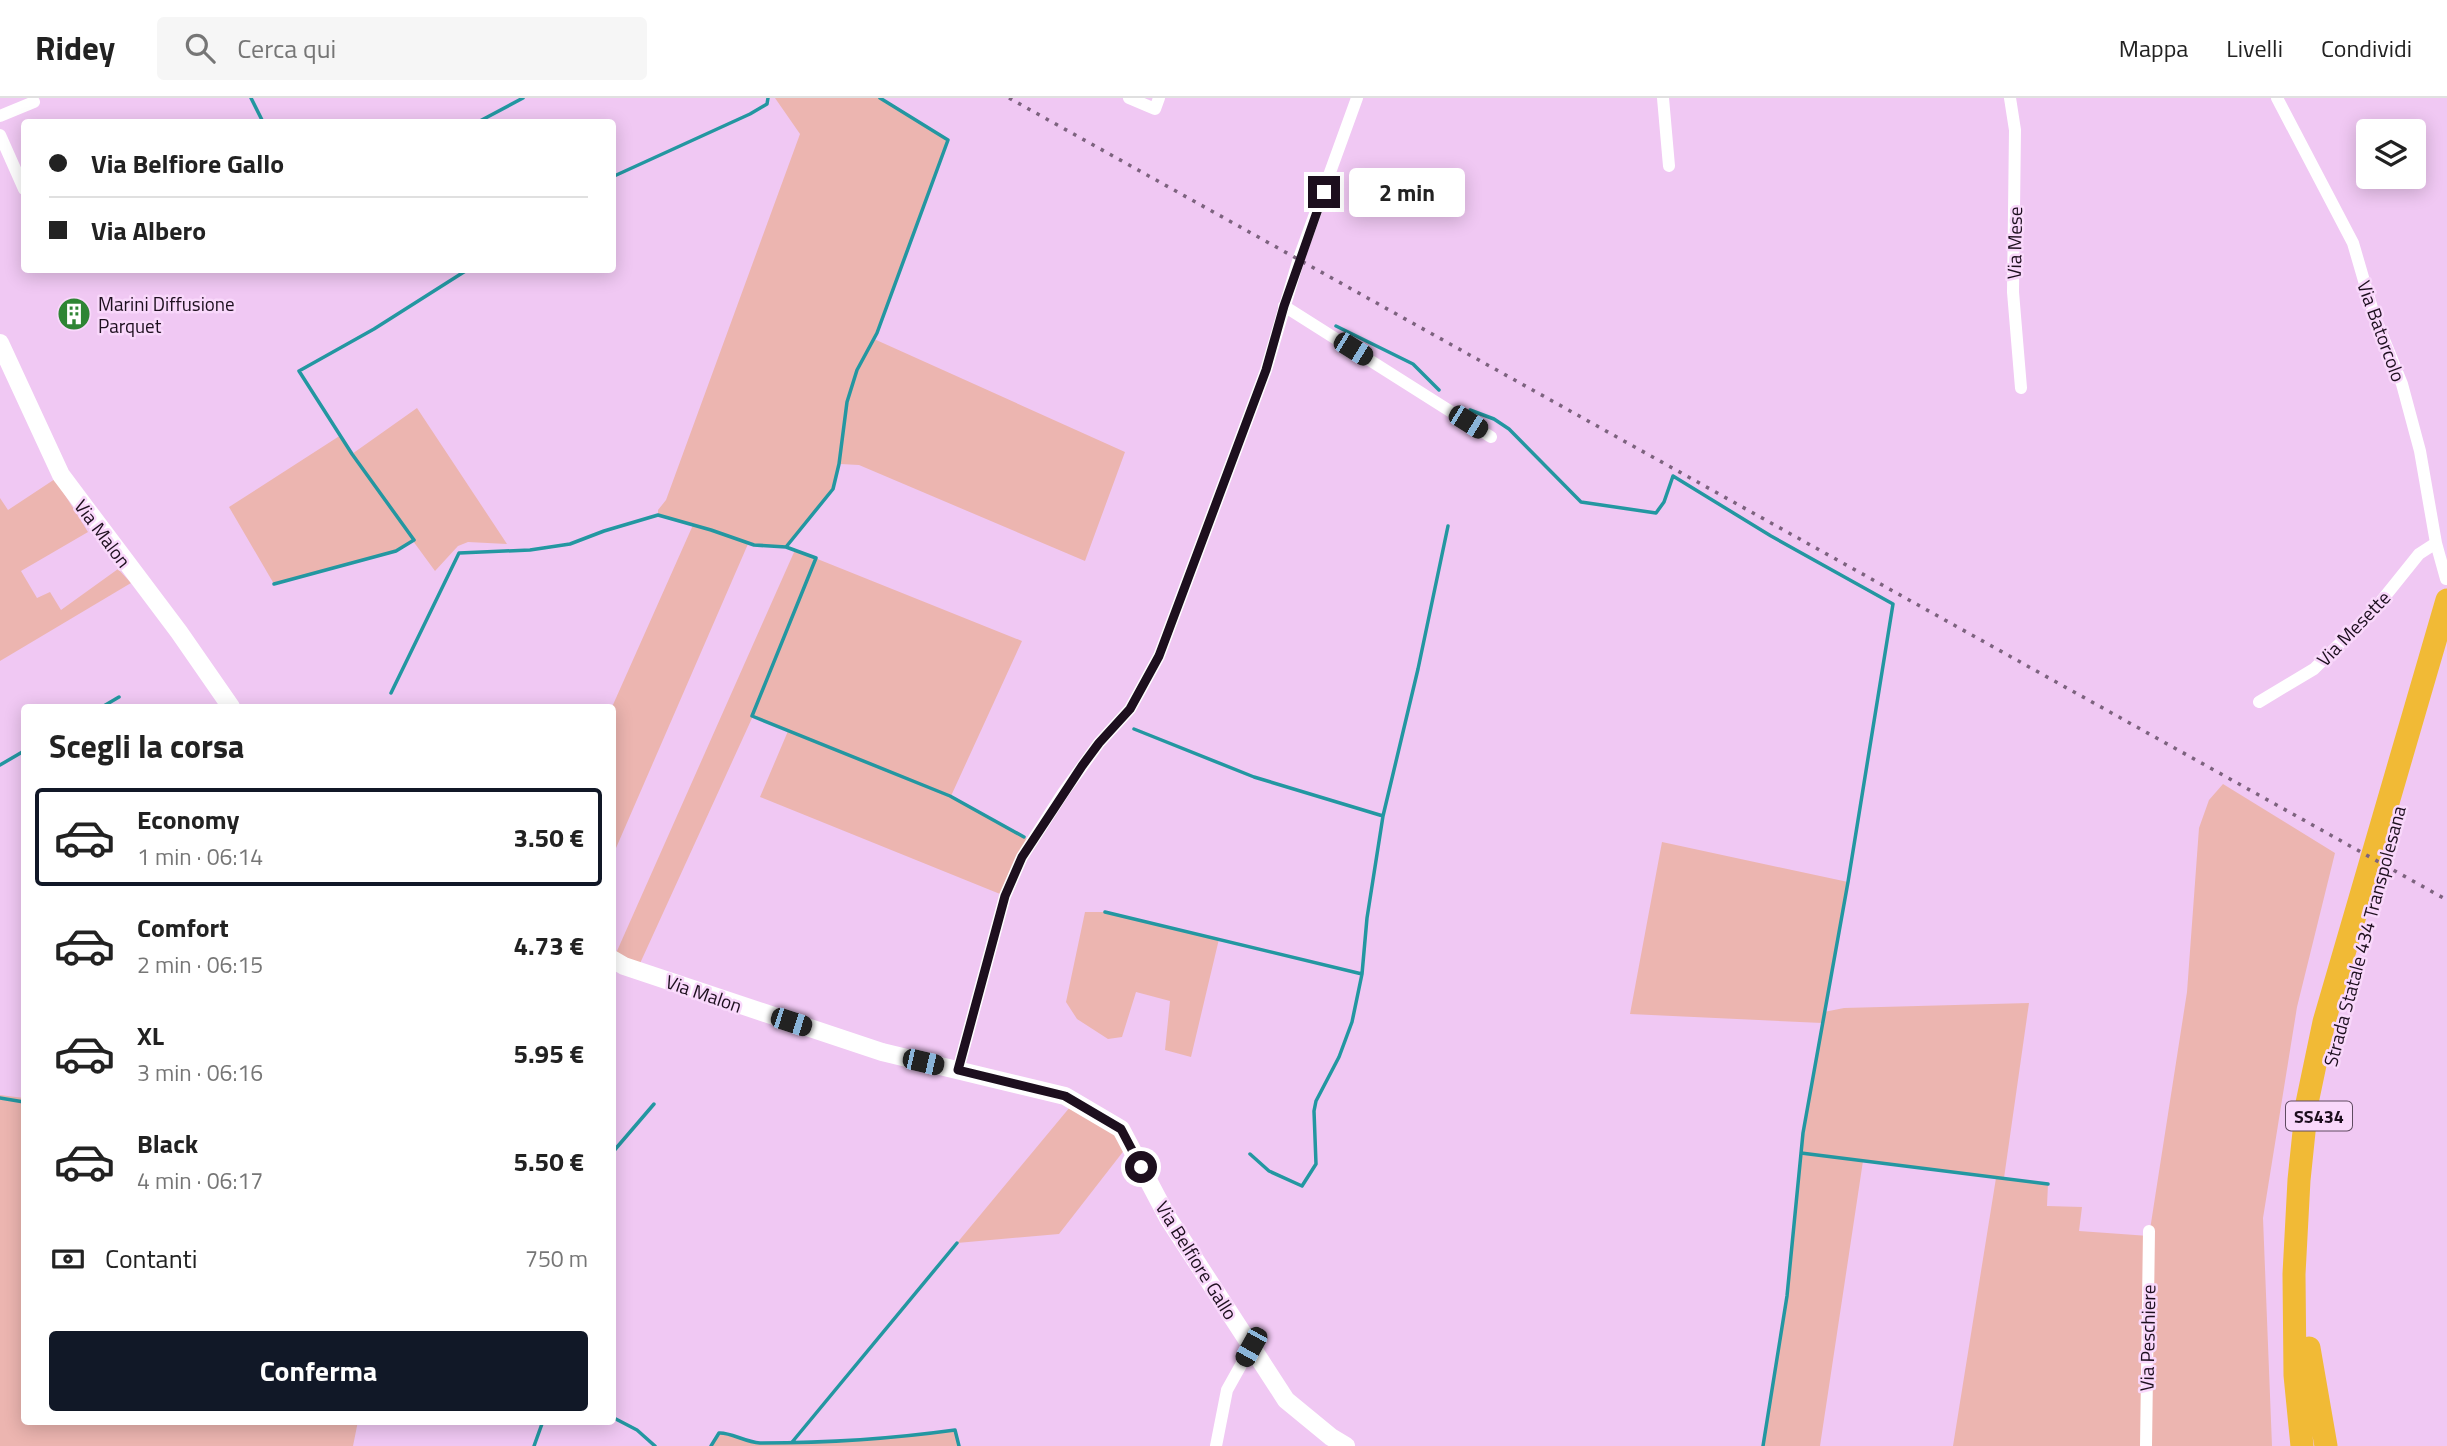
<!DOCTYPE html>
<html lang="it">
<head>
<meta charset="utf-8">
<style>
	body { margin:0; font-family:"Titillium Web",sans-serif; background:#f6f6f6; color:#222; height:100vh; display:flex; flex-direction:column; font-size:26px; white-space:nowrap }
	* { box-sizing:border-box; margin:0 }
	p { font-size:23px; color:#767676 }
	.icon { flex:none; width:38px; height:38px; fill:none; stroke:currentColor; stroke-width:2; stroke-linecap:round; stroke-linejoin:round }
	.map { position:relative; flex:1; overflow:hidden }
	.sheet { position:absolute; left:21px; top:606px; width:595px; height:721px; display:flex; flex-direction:column; background:#fff; border-radius:7px; box-shadow:0 4px 18px #0003 }
	.sheet>* { flex:none }
	.guide { position:absolute; left:21px; top:21px; width:595px; height:154px; border-radius:7px; box-shadow:0 4px 18px #0003; display:grid; align-content:center; height:154px; padding:0 28px; background:#fff }
	.buttons { position:absolute; left:2356px; top:21px; display:grid; gap:14px }
	.buttons a { display:grid; place-items:center; width:70px; height:70px; border-radius:7px; background:#fff; box-shadow:0 4px 18px #0003; font-size:35px }
	.end { position:absolute; width:32px; height:32px; margin:-16px; border:9px solid #1d0f1e; background:#fff; box-shadow:0 0 0 4px #fff }
	.from { border-radius:50% }
	.bubble { position:absolute; height:49px; border-radius:7px; background:#fff; box-shadow:0 4px 18px #0003; font-size:23px; font-weight:700; line-height:49px; text-align:center }
	.car { position:absolute; width:21px; height:42px; margin:-21px -10px; border-radius:9px; box-shadow:0 0 5px 2px #0007; background:linear-gradient(#222 24%,#8ab4d8 0 40%,#222 0 76%,#8ab4d8 0 86%,#222 0) }
	.guide b { display:flex; align-items:center; gap:24px; height:66px; font-size:26px }
	.guide b+b { border-top:2px solid #e0e0e0 }
	.guide i { width:18px; height:18px; background:#222 }
	ul { padding:0; list-style:none }
	li { display:flex; align-items:center; gap:21px; height:98px; margin:0 14px 10px; padding:0 14px; border:4px solid transparent; border-radius:7px }
	li div { flex:1 }
	li b { display:block; font-size:26px }
	li em { font-style:normal; font-weight:700 }
	li.on { border-color:#111827 }
	li>.icon { width:63px; height:63px; stroke-width:1.5 }
	h2 { padding:0 28px; font-size:32px; line-height:84px }
	.pay { display:flex; align-items:center; gap:18px; height:77px; padding:0 28px; font-size:26px }
	.pay p { margin-inline-start:auto }
	.cta { display:flex; gap:14px; margin-top:auto; padding:14px 28px }
	.cta a { flex:1; height:80px; border-radius:7px; background:#111827; color:#fff; font-size:28px; font-weight:700; line-height:80px; text-align:center }
	header { display:flex; align-items:center; gap:42px; box-sizing:border-box; height:98px; padding:0 35px; background:#fff; border-bottom:2px solid #e0e0e0 }
	header strong { font-size:33px }
	nav { display:flex; gap:38px; margin-inline-start:auto; font-size:24px }
	.search { width:490px; height:63px; background:#f6f6f6; display:flex; align-items:center; gap:18px; box-sizing:border-box; padding:0 24px; border-radius:7px; color:#767676; font-size:26px }
	.map>svg:first-child { display:block }
</style>
</head>
<body>
<header>
<strong>Ridey</strong>
<div class="search"><svg class="icon" aria-label="search" viewBox="0 0 24 24"><circle cx="10" cy="10" r="6"/><path d="M15 15l6 6"/></svg>Cerca qui</div>
<nav><a>Mappa</a><a>Livelli</a><a>Condividi</a></nav>
</header>
<div class="map">
<svg width="2447" height="1348" viewBox="0 0 2447 1348">
	<rect width="100%" height="100%" fill="#f0c8f3"/>
	<path fill="#ecb5b0" d="M 775,0 L 880,0 L 948,42 L 874,241 L 1125,354 L 1085,463 L 859,367 L 840,366 L 833,391 L 786,449 L 748,446 L 613,757 L 612,609 L 693,427 L 658,417 L 658,412 L 666,402 L 800,36 Z
		M 417,310 L 507,446 L 468,444 L 458,448 L 435,473 L 413,443 L 396,453 L 274,486 L 229,409 L 341,337 L 352,356 Z
		M 55,381 L 88,434 L 21,473 L 37,500 L 50,494 L 61,512 L 118,471 L 131,485 L 0,563 L 0,400 L 8,412 Z
		M 795,452 L 1022,543 L 951,698 L 1031,743 L 1005,798 L 760,699 L 788,633 L 753,618 L 637,872 L 613,862 Z
		M 2223,686 L 2335,755 L 2297,909 L 2263,1120 L 2272,1348 L 1953,1348 L 1996,1080 L 1863,1063 L 1820,1348 L 1763,1348 L 1787,1198 L 1801,1055 L 1822,925 L 1630,916 L 1662,744 L 1848,784 L 1824,914 L 1844,910 L 2029,905 L 2004,1080 L 2048,1086 L 2047,1108 L 2082,1109 L 2079,1133 L 2149,1138 L 2187,894 L 2199,730 L 2209,702 Z
		M 1085,814 L 1105,814 L 1219,841 L 1191,959 L 1165,952 L 1170,903 L 1136,894 L 1122,939 L 1108,941 L 1077,921 L 1066,904 Z
		M 0,997 L 24,1000 L 24,1323 L 358,1323 L 353,1348 L 0,1348 Z
		M 1075,1003 L 1129,1046 L 1059,1136 L 957,1145 Z
		M 955,1332 L 959,1348 L 711,1348 L 719,1335 C 730,1334 745,1344 760,1345 C 825,1345 890,1341 955,1332 Z"/>
	<g fill="none" stroke-linecap="round" stroke-linejoin="round">
		<path stroke="#2397a1" stroke-width="3.5" d="M 251,0 L 263,24
			M 478,24 L 523,0
			M 612,79 L 750,16 L 767,6 L 768,0
			M 1336,228 L 1413,266 L 1439,292
			M 1470,312 L 1494,321 L 1509,331 L 1581,404 L 1656,415 L 1664,404 L 1673,378 L 1771,438 L 1893,506 L 1848,784 L 1803,1035 L 1787,1198 L 1763,1348
			M 786,449 L 816,460 L 752,618 L 950,698 L 1024,739
			M 274,486 L 396,453 L 414,442 L 352,356 L 299,273 L 374,231 L 467,172
			M 391,595 L 459,455 L 530,452 L 570,446 L 604,433 L 658,417 L 711,432 L 754,447 L 786,449 L 833,391 L 839,366 L 847,304 L 857,272 L 877,235 L 948,42 L 880,0
			M 102,609 L 119,599
			M 1134,631 L 1254,679 L 1383,718
			M 0,667 L 24,653
			M 1105,814 L 1362,876
			M 0,1000 L 24,1004
			M 612,1055 L 654,1006
			M 1801,1055 L 2048,1086
			M 1250,1056 L 1269,1073 L 1302,1088 L 1316,1066 L 1314,1013 L 1316,1003 L 1339,959 L 1352,924 L 1362,876 L 1367,820 L 1383,718 L 1418,571 L 1448,428
			M 612,1319 L 637,1332 L 655,1348
			M 793,1343 L 957,1145
			M 534,1348 L 543,1323
			M 711,1348 L 719,1335 C 730,1334 745,1344 760,1345 C 825,1345 890,1341 955,1332 L 959,1348"/>
		<path stroke="#fff" stroke-width="12" d="M 1129,0 L 1155,11 L 1159,0
			M 1663,0 L 1669,68
			M 2010,0 L 2015,32 L 2013,194 L 2021,290
			M 2277,0 L 2353,145 L 2374,217 L 2402,286 L 2420,353 L 2436,445 L 2446,481
			M 0,18 L 34,4
			M 0,37 L 24,91
			M 1284,208 L 1491,339
			M 2259,604 L 2314,571 L 2374,512 L 2419,456 L 2436,445
			M 958,972 L 1005,798 L 1022,759 L 1063,695 L 1099,645 L 1130,611 L 1159,558 L 1266,272 L 1299,160 L 1357,0
			M 1216,1348 L 1227,1292 L 1251,1249
			M 2146,1348 L 2149,1133"/>
		<path stroke="#fff" stroke-width="18" d="M 0,245 L 61,377 L 179,534 L 231,609
			M 612,861 L 624,868 L 882,954 L 1065,998 L 1121,1031 L 1168,1120 L 1286,1302 L 1331,1339 L 1346,1348"/>
		<path stroke="#f1ba36" stroke-width="23" d="M 2309,1250 L 2326,1348
			M 2302,1348 L 2295,1277 L 2294,1176 L 2299,1082 L 2307,1005 L 2324,924 L 2447,502"/>
		<path stroke="#7c627e" stroke-width="3.5" stroke-dasharray="3.5 7" stroke-linecap="butt" d="M 1009,0 L 2447,802"/>
	</g>
	<g fill="none" stroke-linecap="round" stroke-linejoin="round">
		<path stroke="#1d0f1e" stroke-width="9" d="M 1141,1069 L 1121,1031 L 1065,998 L 958,972 L 1005,798 L 1022,759 L 1082,668 L 1099,645 L 1130,611 L 1159,558 L 1266,272 L 1284,208 L 1324,94"/>
	</g>
	<defs>
		<symbol id="building-disc" viewBox="-11 -11 22 22"><circle r="9.5" fill="#2e8534" stroke="#f9d8fb"/><path d="M-4-6H4V6H1V3H-1V6H-4ZM-2.5-4.3h1.7v1.8h-1.7ZM.8-4.3h1.7v1.8H.8ZM-2.5-1h1.7V.8h-1.7ZM.8-1h1.7V.8H.8Z" fill="#fff"/></symbol>
	</defs>
	<g fill-rule="evenodd">
		<use href="#building-disc" x="55" y="197" width="38" height="38"/>
	</g>
	<g text-anchor="middle" dominant-baseline="central" stroke-width="5" stroke-linejoin="round" paint-order="stroke">
		<rect fill="#f9d8fb" stroke="#5f4b60" stroke-width="2" x="2286" y="1003.5" width="66" height="29" rx="5"/>
		<g font-size="18" font-weight="bold" fill="#1d0f1e">
			<text x="2319" y="1018">SS434</text>
		</g>
		<g font-size="19" fill="#1d0f1e" stroke="#f9d8fb">
			<text transform="translate(2014 145) rotate(-89)">Via Mese</text>
			<text transform="translate(2382 233) rotate(70)">Via Batorcolo</text>
			<text transform="translate(103 435) rotate(53)">Via Malon</text>
			<text transform="translate(2353 530) rotate(-46)">Via Mesette</text>
			<text transform="translate(2364 838) rotate(-75)">Strada Statale 434 Transpolesana</text>
			<text transform="translate(704 895) rotate(19)">Via Malon</text>
			<text transform="translate(1197 1162) rotate(58)">Via Belfiore Gallo</text>
			<text transform="translate(2147 1240) rotate(-89)">Via Peschiere</text>
		</g>
		<g font-size="19" fill="#1d0f1e" stroke="#f9d8fb" text-anchor="start">
			<text x="98" y="205">Marini Diffusione<tspan x="98" dy="22">Parquet</tspan></text>
		</g>
	</g>
</svg>
<div class="buttons">
<a><svg class="icon" aria-label="layers" viewBox="0 0 24 24"><path d="M12 4l9 5-9 5-9-5zM3 14l9 5 9-5"/></svg></a>
</div>
<i class="end from" style="left:1141px;top:1069px"></i>
<i class="end" style="left:1324px;top:94px"></i>
<div class="bubble" style="left:1349px;top:70px;width:116px">2 min</div>
<i class="car" style="left:1353px;top:251px;rotate:122deg"></i>
<i class="car" style="left:1468px;top:324px;rotate:122deg"></i>
<i class="car" style="left:791px;top:924px;rotate:108deg"></i>
<i class="car" style="left:923px;top:964px;rotate:103deg"></i>
<i class="car" style="left:1251px;top:1249px;rotate:209deg"></i>
<div class="guide">
<b><i class="from"></i>Via Belfiore Gallo</b>
<b><i></i>Via Albero</b>
</div>
<section class="sheet">
<h2>Scegli la corsa</h2>
<ul>
<li class="on"><svg class="icon" aria-label="car" viewBox="0 0 24 24"><path d="M5 17H2v-5l4-1 3-4h7l3 4 3 1v5h-3M9 17h6M6 11h13"/><circle cx="7" cy="17" r="2"/><circle cx="17" cy="17" r="2"/></svg><div><b>Economy</b><p>1 min · 06:14</p></div><em>3.50 €</em></li>
<li><svg class="icon" aria-label="car" viewBox="0 0 24 24"><path d="M5 17H2v-5l4-1 3-4h7l3 4 3 1v5h-3M9 17h6M6 11h13"/><circle cx="7" cy="17" r="2"/><circle cx="17" cy="17" r="2"/></svg><div><b>Comfort</b><p>2 min · 06:15</p></div><em>4.73 €</em></li>
<li><svg class="icon" aria-label="car" viewBox="0 0 24 24"><path d="M5 17H2v-5l4-1 3-4h7l3 4 3 1v5h-3M9 17h6M6 11h13"/><circle cx="7" cy="17" r="2"/><circle cx="17" cy="17" r="2"/></svg><div><b>XL</b><p>3 min · 06:16</p></div><em>5.95 €</em></li>
<li><svg class="icon" aria-label="car" viewBox="0 0 24 24"><path d="M5 17H2v-5l4-1 3-4h7l3 4 3 1v5h-3M9 17h6M6 11h13"/><circle cx="7" cy="17" r="2"/><circle cx="17" cy="17" r="2"/></svg><div><b>Black</b><p>4 min · 06:17</p></div><em>5.50 €</em></li>
</ul>
<div class="pay"><svg class="icon" aria-label="cash" viewBox="0 0 24 24"><path d="M3 7h18v10H3z"/><circle cx="12" cy="12" r="2"/></svg>Contanti<p>750 m</p></div>
<div class="cta"><a>Conferma</a></div>
</section>
</div>
</body>
</html>
